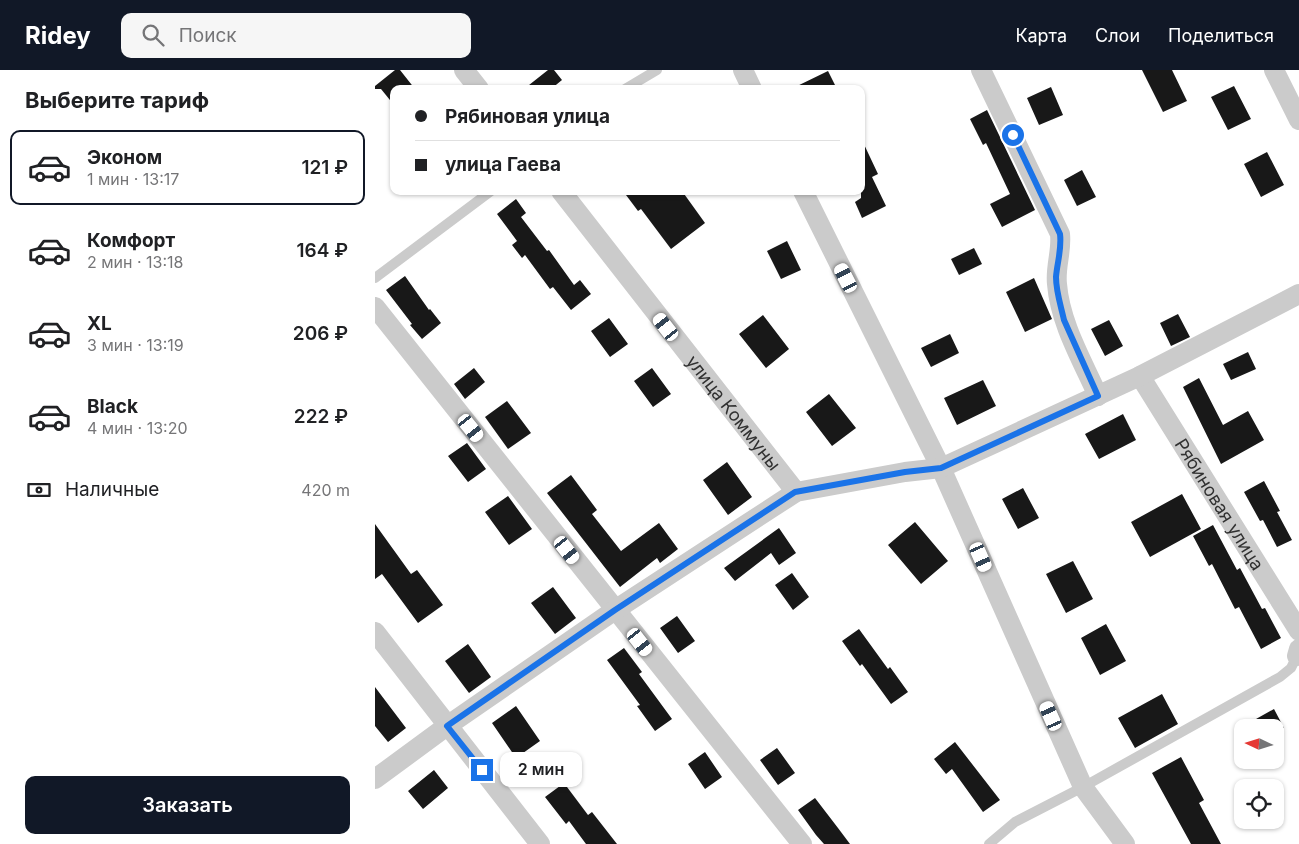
<!DOCTYPE html>
<html lang="ru">
<head>
<meta charset="utf-8">
<style>
	body { margin:0; font-family:Inter,sans-serif; background:#f6f6f6; color:#202124; height:100vh; display:flex; flex-direction:column; font-size:19px; white-space:nowrap }
	* { box-sizing:border-box; margin:0 }
	p { font-size:16px; color:#757577 }
	.icon { flex:none; width:28px; height:28px; fill:none; stroke:currentColor; stroke-width:2; stroke-linecap:round; stroke-linejoin:round }
	.map { position:relative; flex:1; overflow:hidden }
	.details { display:flex; flex-direction:column; background:#fff; width:375px }
	.details>* { flex:none }
	.hud { position:absolute; left:15px; top:15px; width:475px; height:110px; border-radius:10px; box-shadow:0 1px 4px #0004; display:grid; align-content:center; height:110px; padding:0 25px; background:#fff }
	.needle { width:32px; rotate:274deg }
	.controls { position:absolute; left:859px; top:649px; display:grid; gap:10px }
	.controls a { display:grid; place-items:center; width:50px; height:50px; border-radius:10px; background:#fff; box-shadow:0 1px 4px #0004; font-size:25px }
	.end { position:absolute; width:22px; height:22px; margin:-11px; border:6px solid #1a73e8; background:#fff; box-shadow:0 0 0 2px #fff }
	.from { border-radius:50% }
	.bubble { position:absolute; height:35px; border-radius:10px; background:#fff; box-shadow:0 1px 4px #0004; font-size:16px; font-weight:600; line-height:35px; text-align:center }
	.car { position:absolute; width:15px; height:30px; margin:-15px -8px; border-radius:6px; box-shadow:0 0 4px 1px #0007; background:linear-gradient(#fff 24%,#345 0 40%,#fff 0 76%,#345 0 86%,#fff 0) }
	.hud b { display:flex; align-items:center; gap:18px; height:48px; font-size:19px }
	.hud b+b { border-top:1px solid #e0e0e0 }
	.hud i { width:12px; height:12px; background:#202124 }
	ul { padding:0; list-style:none }
	li { display:flex; align-items:center; gap:15px; height:75px; margin:0 10px 8px; padding:0 15px; border:2px solid transparent; border-radius:10px }
	li div { flex:1 }
	li b { display:block; font-size:19px }
	li em { font-style:normal; font-weight:600 }
	li.active { border-color:#111827 }
	li>.icon { width:45px; height:45px; stroke-width:1.5 }
	h2 { padding:0 25px; font-size:22px; line-height:60px }
	.pay { display:flex; align-items:center; gap:12px; height:55px; padding:0 25px; font-size:19px }
	.pay p { margin-inline-start:auto }
	.button { display:flex; gap:10px; margin-top:auto; padding:10px 25px }
	.button a { flex:1; height:58px; border-radius:10px; background:#111827; color:#fff; font-size:20px; font-weight:600; line-height:58px; text-align:center }
	header { display:flex; align-items:center; gap:30px; box-sizing:border-box; height:70px; padding:0 25px; background:#111827; color:#fff }
	header strong { font-size:24px }
	nav { display:flex; gap:28px; margin-inline-start:auto; font-size:18px }
	.search { width:350px; height:45px; background:#f6f6f6; display:flex; align-items:center; gap:12px; box-sizing:border-box; padding:0 18px; border-radius:10px; color:#757577; font-size:19px }
	main { display:flex; flex:1; min-height:0 }
	.map>svg:first-child { display:block }
</style>
</head>
<body>
<header>
<strong>Ridey</strong>
<div class="search"><svg class="icon" aria-label="search" viewBox="0 0 24 24"><circle cx="10" cy="10" r="6"/><path d="M15 15l6 6"/></svg>Поиск</div>
<nav><a>Карта</a><a>Слои</a><a>Поделиться</a></nav>
</header>
<main>
<section class="details">
<h2>Выберите тариф</h2>
<ul>
<li class="active"><svg class="icon" aria-label="car" viewBox="0 0 24 24"><path d="M5 17H2v-5l4-1 3-4h7l3 4 3 1v5h-3M9 17h6M6 11h13"/><circle cx="7" cy="17" r="2"/><circle cx="17" cy="17" r="2"/></svg><div><b>Эконом</b><p>1 мин · 13:17</p></div><em>121 ₽</em></li>
<li><svg class="icon" aria-label="car" viewBox="0 0 24 24"><path d="M5 17H2v-5l4-1 3-4h7l3 4 3 1v5h-3M9 17h6M6 11h13"/><circle cx="7" cy="17" r="2"/><circle cx="17" cy="17" r="2"/></svg><div><b>Комфорт</b><p>2 мин · 13:18</p></div><em>164 ₽</em></li>
<li><svg class="icon" aria-label="car" viewBox="0 0 24 24"><path d="M5 17H2v-5l4-1 3-4h7l3 4 3 1v5h-3M9 17h6M6 11h13"/><circle cx="7" cy="17" r="2"/><circle cx="17" cy="17" r="2"/></svg><div><b>XL</b><p>3 мин · 13:19</p></div><em>206 ₽</em></li>
<li><svg class="icon" aria-label="car" viewBox="0 0 24 24"><path d="M5 17H2v-5l4-1 3-4h7l3 4 3 1v5h-3M9 17h6M6 11h13"/><circle cx="7" cy="17" r="2"/><circle cx="17" cy="17" r="2"/></svg><div><b>Black</b><p>4 мин · 13:20</p></div><em>222 ₽</em></li>
</ul>
<div class="pay"><svg class="icon" aria-label="cash" viewBox="0 0 24 24"><path d="M3 7h18v10H3z"/><circle cx="12" cy="12" r="2"/></svg>Наличные<p>420 m</p></div>
<div class="button"><a>Заказать</a></div>
</section>
<div class="map">
<svg width="924" height="774" viewBox="0 0 924 774">
	<rect width="100%" height="100%" fill="#fff"/>
	<path fill="#181818" d="M 20,0 L 25,0 L 40,19 L 19,19 L 19,35 L 6,19 L 0,19 L 0,16 Z
		M 173,0 L 179,0 L 187,10 L 176,19 L 149,19 Z
		M 767,0 L 797,0 L 812,31 L 788,42 Z
		M 453,1 L 462,19 L 416,19 Z
		M 859,16 L 876,49 L 853,60 L 836,27 Z
		M 676,17 L 688,45 L 664,55 L 652,28 Z
		M 612,40 L 660,140 L 627,157 L 615,134 L 635,124 L 611,73 L 608,75 L 595,49 Z
		M 486,68 L 503,104 L 497,107 L 511,136 L 487,148 L 480,132 L 486,128 Z
		M 892,82 L 909,115 L 886,127 L 869,94 Z
		M 707,100 L 721,127 L 702,136 L 689,110 Z
		M 248,121 L 307,121 L 330,153 L 296,179 L 266,139 L 263,141 Z
		M 141,129 L 151,143 L 146,147 L 172,181 L 174,180 L 199,215 L 205,210 L 216,224 L 196,240 L 178,217 L 175,219 L 150,185 L 147,188 L 137,175 L 142,171 L 122,144 Z
		M 412,171 L 426,200 L 406,209 L 392,181 Z
		M 599,178 L 607,194 L 584,205 L 576,189 Z
		M 30,206 L 54,240 L 55,239 L 66,253 L 47,269 L 35,255 L 37,254 L 11,220 Z
		M 659,208 L 677,249 L 650,262 L 631,222 Z
		M 803,244 L 815,267 L 796,276 L 785,253 Z
		M 388,245 L 414,279 L 391,298 L 364,264 Z
		M 234,248 L 253,274 L 235,287 L 216,261 Z
		M 734,250 L 748,276 L 730,286 L 716,259 Z
		M 575,264 L 584,283 L 556,297 L 546,278 Z
		M 873,282 L 881,299 L 856,310 L 848,294 Z
		M 99,298 L 110,312 L 90,329 L 79,314 Z
		M 277,298 L 296,324 L 278,337 L 259,311 Z
		M 824,308 L 848,355 L 873,341 L 889,370 L 846,394 L 808,317 Z
		M 608,310 L 621,336 L 582,355 L 569,328 Z
		M 454,324 L 481,358 L 457,376 L 431,342 Z
		M 132,331 L 156,363 L 133,379 L 110,347 Z
		M 748,344 L 761,370 L 724,389 L 710,364 Z
		M 92,373 L 111,399 L 93,412 L 73,386 Z
		M 352,392 L 377,427 L 353,445 L 328,410 Z
		M 196,405 L 222,440 L 217,444 L 246,481 L 284,453 L 303,479 L 285,493 L 282,488 L 245,517 L 172,423 Z
		M 889,411 L 905,441 L 902,442 L 917,470 L 902,477 L 888,450 L 885,451 L 869,422 Z
		M 648,418 L 664,448 L 643,459 L 627,429 Z
		M 807,424 L 826,459 L 775,487 L 756,452 Z
		M 133,426 L 157,459 L 134,475 L 110,442 Z
		M 540,452 L 573,491 L 546,514 L 513,475 Z
		M 0,454 L 36,504 L 42,500 L 68,535 L 43,553 L 7,504 L 0,509 Z
		M 838,455 L 862,500 L 865,498 L 887,539 L 890,538 L 906,568 L 886,579 L 864,537 L 860,539 L 837,494 L 834,496 L 818,466 Z
		M 404,458 L 421,483 L 404,495 L 396,483 L 360,511 L 349,498 Z
		M 698,491 L 718,529 L 691,543 L 671,504 Z
		M 417,503 L 434,527 L 418,540 L 400,515 Z
		M 178,517 L 201,548 L 180,564 L 156,533 Z
		M 302,546 L 320,571 L 303,583 L 285,558 Z
		M 731,554 L 751,591 L 725,605 L 706,568 Z
		M 484,559 L 513,599 L 515,597 L 533,622 L 516,634 L 487,594 L 485,596 L 467,571 Z
		M 93,574 L 116,607 L 94,623 L 70,591 Z
		M 249,578 L 267,602 L 264,604 L 297,649 L 280,661 L 262,636 L 265,635 L 232,590 Z
		M 0,617 L 31,658 L 13,672 L 0,656 Z
		M 787,624 L 803,654 L 760,678 L 743,648 Z
		M 141,636 L 165,671 L 141,688 L 117,653 Z
		M 899,639 L 909,658 L 865,658 Z
		M 580,672 L 625,730 L 608,742 L 577,699 L 571,704 L 559,689 Z
		M 402,678 L 420,703 L 403,715 L 385,690 Z
		M 330,682 L 347,707 L 330,719 L 313,694 Z
		M 806,687 L 829,730 L 824,733 L 846,774 L 816,774 L 777,703 Z
		M 59,700 L 73,718 L 48,739 L 33,721 Z
		M 189,713 L 213,745 L 217,742 L 242,774 L 211,774 L 194,751 L 191,754 L 170,727 Z
		M 440,728 L 463,758 L 475,774 L 449,774 L 441,765 L 423,740 Z"/>
	<g fill="none" stroke-linecap="round" stroke-linejoin="round">
		<path stroke="#cbcbcb" stroke-width="10" d="M 250,19 L 282,0
			M 0,208 L 116,121
			M 614,774 L 640,752 L 708,717 L 905,607 L 916,598 L 922,586"/>
		<g stroke="#cbcbcb" stroke-width="20">
			<path d="M 89,0 L 104,19"/>
			<path d="M 368,0 L 377,19"/>
			<path d="M 606,0 L 685,164 C 687,181 680,197 682,214 C 685,253 707,290 723,326"/>
			<path d="M 899,0 L 924,50"/>
			<path id="s1" d="M 186,121 L 421,422"/>
			<path d="M 428,121 L 566,398 L 708,717 L 750,774"/>
			<path d="M 0,237 L 427,774"/>
			<path id="s2" d="M 765,306 L 924,561"/>
			<path d="M 0,562 L 165,774"/>
			<path d="M 922,586 L 924,579"/>
			<path d="M 0,709 L 72,656 L 240,540 L 421,422 L 530,402 L 566,398 L 765,306 L 924,224"/>
		</g>
	</g>
	<g fill="none" stroke-linecap="round" stroke-linejoin="round">
		<path stroke="#1a73e8" stroke-width="6" d="M 107,700 L 72,656 L 240,540 L 420,422 L 530,402 L 566,398 L 723,326 L 689,250 C 686,236 681,222 681,207 C 682,193 687,179 685,164 L 638,65"/>
	</g>
	<g text-anchor="middle" dominant-baseline="central" stroke-width="5" stroke-linejoin="round" paint-order="stroke">
		<g font-size="18" fill="#313131" stroke="#fff">
			<text stroke="none"><textPath href="#s1" startOffset="281">улица Коммуны</textPath></text>
			<text stroke="none"><textPath href="#s2" startOffset="151">Рябиновая улица</textPath></text>
		</g>
	</g>
</svg>
<div class="controls">
<a><svg class="needle" viewBox="-14 -14 28 28"><path d="M0-13l5 13h-10z" fill="#e53935"/><path d="M0 13l5-13h-10z" fill="#757577"/></svg></a>
<a><svg class="icon" aria-label="locate" viewBox="0 0 24 24"><circle cx="12" cy="12" r="6"/><path d="M12 2v4M12 18v4M2 12h4M18 12h4"/></svg></a>
</div>
<i class="end from" style="left:638px;top:65px"></i>
<i class="end" style="left:107px;top:700px"></i>
<div class="bubble" style="left:125px;top:682px;width:82px">2 мин</div>
<i class="car" style="left:471px;top:208px;rotate:333deg"></i>
<i class="car" style="left:291px;top:257px;rotate:322deg"></i>
<i class="car" style="left:96px;top:358px;rotate:141deg"></i>
<i class="car" style="left:192px;top:480px;rotate:142deg"></i>
<i class="car" style="left:606px;top:487px;rotate:156deg"></i>
<i class="car" style="left:265px;top:572px;rotate:142deg"></i>
<i class="car" style="left:676px;top:646px;rotate:336deg"></i>
<div class="hud">
<b><i class="from"></i>Рябиновая улица</b>
<b><i></i>улица Гаева</b>
</div>
</div>
</main>
</body>
</html>
